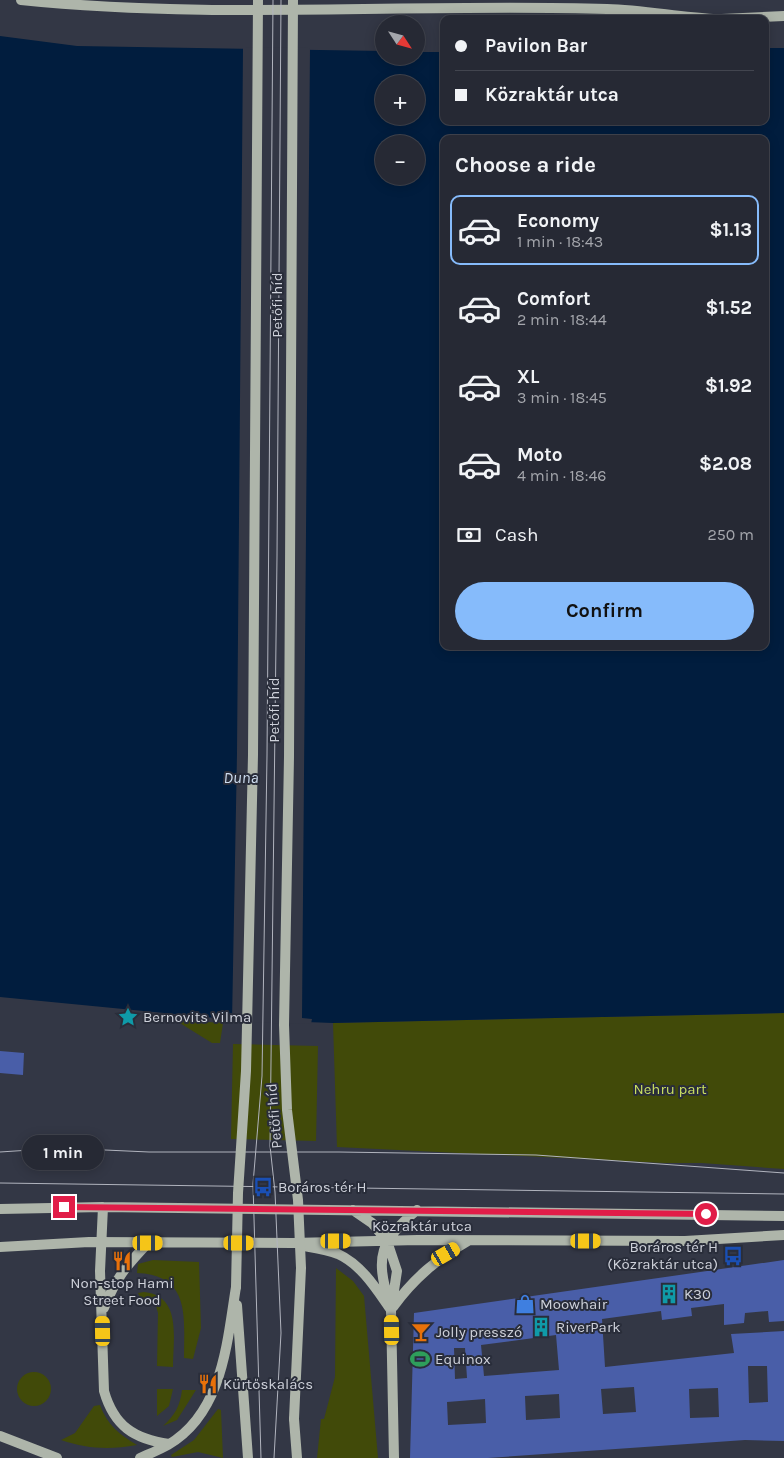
<!DOCTYPE html>
<html lang="en">
<head>
<meta charset="utf-8">
<style>
	body { margin:0; font-family:Karla,sans-serif; background:#2e313c; color:#f1f3f6; height:100vh; display:flex; flex-direction:column; font-size:19px; white-space:nowrap }
	* { box-sizing:border-box; margin:0 }
	p { font-size:16px; color:#a4a6ac }
	.icon { flex:none; width:28px; height:28px; fill:none; stroke:currentColor; stroke-width:2; stroke-linecap:round; stroke-linejoin:round }
	.map { position:relative; flex:1; overflow:hidden }
	.drawer { position:absolute; left:440px; top:135px; width:329px; height:515px; display:flex; flex-direction:column; background:#262934; border-radius:10px; box-shadow:0 2px 12px #0003,0 0 0 1px #42454f }
	.drawer>* { flex:none }
	.banner { position:absolute; left:440px; top:15px; width:329px; height:110px; border-radius:10px; box-shadow:0 2px 12px #0003,0 0 0 1px #42454f; display:grid; align-content:center; height:110px; padding:0 15px; background:#262934 }
	.needle { width:32px; rotate:126deg }
	.buttons { position:absolute; left:375px; top:15px; display:grid; gap:10px }
	.buttons a { display:grid; place-items:center; width:50px; height:50px; border-radius:50%; background:#262934; box-shadow:0 2px 12px #0003,0 0 0 1px #42454f; font-size:25px }
	.end { position:absolute; width:22px; height:22px; margin:-11px; border:6px solid #e11d48; background:#fff; box-shadow:0 0 0 2px #fff }
	.from { border-radius:50% }
	.bubble { position:absolute; height:35px; border-radius:18px; background:#262934; box-shadow:0 2px 12px #0003,0 0 0 1px #42454f; font-size:16px; font-weight:700; line-height:35px; text-align:center }
	.car { position:absolute; width:15px; height:30px; margin:-15px -8px; border-radius:6px; box-shadow:0 0 4px 1px #0007; background:linear-gradient(#f5c518 24%,#345 0 40%,#f5c518 0 76%,#345 0 86%,#f5c518 0) }
	.banner b { display:flex; align-items:center; gap:18px; height:48px; font-size:19px }
	.banner b+b { border-top:1px solid #42454f }
	.banner i { width:12px; height:12px; background:#f1f3f6 }
	ul { padding:0; list-style:none }
	li { display:flex; align-items:center; gap:15px; height:70px; margin:0 10px 8px; padding:0 5px; border:2px solid transparent; border-radius:10px }
	li div { flex:1 }
	li b { display:block; font-size:19px }
	li em { font-style:normal; font-weight:700 }
	li.selected { border-color:#86bbfb }
	li>.icon { width:45px; height:45px; stroke-width:1.5 }
	h2 { padding:0 15px; font-size:22px; line-height:60px }
	.pay { display:flex; align-items:center; gap:12px; height:55px; padding:0 15px; font-size:19px }
	.pay p { margin-inline-start:auto }
	.action { display:flex; gap:10px; margin-top:auto; padding:10px 15px }
	.action a { flex:1; height:58px; border-radius:30px; background:#86bbfb; color:#111; font-size:20px; font-weight:700; line-height:58px; text-align:center }
	.map>svg:first-child { display:block }
</style>
</head>
<body>
<div class="map">
<svg width="784" height="1458" viewBox="0 0 784 1458">
	<rect width="100%" height="100%" fill="#333745"/>
	<path fill="#414a09" d="M 784,1013 L 784,1169 L 702,1163 L 665,1163 L 337,1147 L 333,1023 Z
		M 175,1020 L 223,1023 L 220,1043 L 212,1043 Z
		M 233,1044 L 318,1046 L 316,1141 L 231,1139 Z
		M 153,1260 L 199,1262 L 201,1328 L 193,1359 L 184,1358 C 184,1318 191,1275 137,1273 L 138,1264 Z
		M 336,1268 L 353,1281 L 364,1296 L 378,1458 L 317,1458 L 321,1419 L 324,1419 L 335,1377 Z
		M 144,1292 C 182,1296 173,1338 173,1367 L 157,1366 L 158,1313 L 156,1306 L 142,1301 L 138,1293 Z
		M17 1389a17 17 0 1 1 34 0a17 17 0 1 1-34 0Z
		M 157,1389 L 173,1389 L 169,1406 L 157,1416 Z
		M 182,1390 L 196,1390 L 177,1420 L 163,1426 C 175,1415 180,1406 182,1390 Z
		M 100,1405 C 107,1425 120,1435 137,1445 C 109,1450 88,1449 61,1440 L 75,1433 L 94,1406 Z
		M 218,1409 L 221,1410 L 223,1458 L 198,1452 L 172,1457 L 171,1455 L 194,1440 Z"/>
	<path fill="#011d3e" fill-rule="evenodd" d="M 0,36 L 77,46 L 384,51 L 384,56 L 416,56 L 416,52 L 444,52 L 444,121 L 765,121 L 765,48 L 784,48 L 784,1013 L 333,1023 L 226,1019 L 0,997 ZM 384,84 L 416,84 L 416,116 L 384,116 ZM 444,139 L 765,139 L 765,646 L 444,646 ZM 384,144 L 416,144 L 416,176 L 384,176 Z"/>
	<path fill="#333745" d="M 243,47 L 310,48 L 302,1018 L 312,1019 L 311,1024 L 232,1022 L 237,753 Z"/>
	<path fill="#495ea8" fill-rule="evenodd" d="M 0,1051 L 24,1053 L 23,1075 L 0,1073 Z
		M 784,1260 L 784,1321 L 769,1322 L 768,1311 L 745,1313 L 744,1323 L 724,1325 L 724,1304 L 691,1308 L 692,1316 L 662,1320 L 661,1311 L 602,1319 L 605,1367 L 734,1353 L 731,1334 L 784,1331 L 784,1441 L 745,1440 L 488,1458 L 410,1458 L 414,1313 ZM 556,1335 L 559,1370 L 484,1376 L 481,1345 ZM 454,1348 L 465,1348 L 467,1378 L 455,1379 ZM 748,1366 L 767,1366 L 768,1402 L 749,1403 ZM 634,1387 L 636,1412 L 603,1414 L 601,1389 ZM 718,1388 L 719,1417 L 690,1418 L 689,1389 ZM 559,1394 L 560,1418 L 526,1420 L 525,1396 ZM 485,1399 L 486,1423 L 448,1425 L 447,1402 Z"/>
	<g fill="none" stroke-linecap="round" stroke-linejoin="round">
		<path stroke="#aeb5aa" stroke-width="10" d="M 21,0 C 216,20 412,3 607,9 C 643,10 678,17 713,19
			M 722,19 L 784,16
			M 103,1207 L 100,1271 L 104,1391 C 114,1426 134,1439 169,1444
			M 0,1209 L 103,1207 L 784,1216
			M 353,1210 L 372,1223 L 387,1241 L 397,1271 L 391,1310 L 394,1458
			M 304,1246 C 315,1248 328,1250 338,1254 C 362,1265 377,1290 391,1310
			M 0,1247 L 89,1242 L 293,1243 L 418,1240 L 685,1241 L 784,1235
			M 389,1302 C 375,1256 380,1241 417,1210
			M 237,1305 L 248,1458
			M 393,1307 C 414,1278 437,1259 468,1241
			M 104,1308 C 116,1278 126,1266 148,1243
			M 294,1419 L 297,1458
			M 0,1436 L 57,1458
			M 140,1458 C 149,1454 159,1450 168,1445 C 223,1413 227,1342 236,1287"/>
		<path stroke="#b1b4be" stroke-width="1" d="M 0,1152 L 61,1148 L 149,1152 L 339,1152 L 536,1155 L 784,1173
			M 0,1183 L 784,1194
			M 261,1458 L 253,1184 L 262,1076 L 267,755 L 273,0
			M 274,1458 L 281,1333 L 275,1192 L 270,1146 L 277,556 L 281,0"/>
		<path stroke="#aeb5aa" stroke-width="10" d="M 293,0 L 289,757 L 284,1025 L 287,1110 L 298,1200 L 301,1268 L 294,1419
			M 236,1287 L 238,1193 L 246,1071 L 253,755 L 258,0"/>
	</g>
	<g fill="none" stroke-linecap="round" stroke-linejoin="round">
		<path stroke="#e11d48" stroke-width="6" d="M 64,1207 L 706,1214"/>
	</g>
	<defs>
		<symbol id="sight-bare" viewBox="-9 -9 18 18"><path d="M0-6L1.8-2.2L6-1.7L2.9 1.2L3.7 5.4L0 3.3L-3.7 5.4L-2.9 1.2L-6-1.7L-1.8-2.2Z" fill="#0f9aa8" stroke="#292d3a" stroke-width="2.5" paint-order="stroke"/></symbol>
		<symbol id="bus-bare" viewBox="-9 -9 18 18"><path d="M-5-6H5V4H4V6H2V4H-2V6H-4V4H-5ZM-3.5-4V0h7V-4ZM-3.5 1.2v1.5H-2V1.2ZM2 1.2v1.5H3.5V1.2Z" fill="#1a4fb4" stroke="#292d3a" stroke-width="2.5" paint-order="stroke"/></symbol>
		<symbol id="restaurant-bare" viewBox="-9 -9 18 18"><path d="M-5-6h1v4h1v-4h1v4h1v-4h1v5L-1.5 .5V6h-2V.5L-5-1ZM5-6V6H3V1.5H1.5Q1.5-4 5-6Z" fill="#e8710a" stroke="#292d3a" stroke-width="2.5" paint-order="stroke"/></symbol>
		<symbol id="building-bare" viewBox="-9 -9 18 18"><path d="M-4-6H4V6H1V3H-1V6H-4ZM-2.5-4.3h1.7v1.8h-1.7ZM.8-4.3h1.7v1.8H.8ZM-2.5-1h1.7V.8h-1.7ZM.8-1h1.7V.8H.8Z" fill="#0f9aa8" stroke="#292d3a" stroke-width="2.5" paint-order="stroke"/></symbol>
		<symbol id="shop-bare" viewBox="-9 -9 18 18"><path d="M-5-2.5h2.3a2.7 3.5 0 0 1 5.4 0H5L5.5 6h-11ZM-1.5-2.5h3a1.5 2.3 0 0 0-3 0Z" fill="#3f7fe0" stroke="#292d3a" stroke-width="2.5" paint-order="stroke"/></symbol>
		<symbol id="bar-bare" viewBox="-9 -9 18 18"><path d="M-6-5H6L.8 .8V4.5H3.5V6h-7V4.5H-.8V.8Z" fill="#e8710a" stroke="#292d3a" stroke-width="2.5" paint-order="stroke"/></symbol>
		<symbol id="stadium-bare" viewBox="-9 -9 18 18"><path d="M0-5a6.5 5 0 1 0 0 10a6.5 5 0 1 0 0-10ZM-3.5-1.8h7v3.6h-7Z" fill="#2e9e5b" stroke="#292d3a" stroke-width="2.5" paint-order="stroke"/></symbol>
	</defs>
	<g fill-rule="evenodd">
		<use href="#sight-bare" x="114" y="1003" width="28" height="28"/>
		<use href="#bus-bare" x="249" y="1173" width="28" height="28"/>
		<use href="#bus-bare" x="719" y="1242" width="28" height="28"/>
		<use href="#restaurant-bare" x="108" y="1247" width="28" height="28"/>
		<use href="#building-bare" x="655" y="1280" width="28" height="28"/>
		<use href="#shop-bare" x="511" y="1290" width="28" height="28"/>
		<use href="#building-bare" x="527" y="1313" width="28" height="28"/>
		<use href="#bar-bare" x="407" y="1318" width="28" height="28"/>
		<use href="#stadium-bare" x="406" y="1345" width="28" height="28"/>
		<use href="#restaurant-bare" x="194" y="1370" width="28" height="28"/>
	</g>
	<g text-anchor="middle" dominant-baseline="central" stroke-width="4" stroke-linejoin="round" paint-order="stroke">
		<g font-size="15" fill="#ced1da" stroke="#292d3a">
			<text transform="translate(277 305) rotate(-90)">Petőfi híd</text>
			<text transform="translate(274 710) rotate(-90)">Petőfi híd</text>
			<text transform="translate(274 1116) rotate(-95)">Petőfi híd</text>
			<text x="422" y="1226">Közraktár utca</text>
		</g>
		<g font-size="15" fill="#ced1da" stroke="#292d3a" text-anchor="start">
			<text x="143" y="1017">Bernovits Vilma</text>
			<text x="278" y="1187">Boráros tér H</text>
			<text x="718" y="1247" text-anchor="end">Boráros tér H<tspan x="718" dy="17">(Közraktár utca)</tspan></text>
			<text x="122" y="1283" text-anchor="middle">Non-stop Hami<tspan x="122" dy="17">Street Food</tspan></text>
			<text x="684" y="1294">K30</text>
			<text x="540" y="1304">Moowhair</text>
			<text x="556" y="1327">RiverPark</text>
			<text x="436" y="1332">Jolly presszó</text>
			<text x="435" y="1359">Equinox</text>
			<text x="223" y="1384">Kürtőskalács</text>
		</g>
		<g font-size="15" fill="#cadf62" stroke="#292d3a">
			<text x="670" y="1089">Nehru part</text>
		</g>
		<g font-size="16" font-style="italic" fill="#cfdef1" stroke="#292d3a">
			<text x="241" y="777">Duna</text>
		</g>
	</g>
</svg>
<div class="buttons">
<a><svg class="needle" viewBox="-14 -14 28 28"><path d="M0-13l5 13h-10z" fill="#e53935"/><path d="M0 13l5-13h-10z" fill="#a4a6ac"/></svg></a>
<a>+</a>
<a>−</a>
</div>
<i class="end from" style="left:706px;top:1214px"></i>
<i class="end" style="left:64px;top:1207px"></i>
<div class="bubble" style="left:22px;top:1135px;width:82px">1 min</div>
<i class="car" style="left:336px;top:1241px;rotate:90deg"></i>
<i class="car" style="left:586px;top:1241px;rotate:90deg"></i>
<i class="car" style="left:148px;top:1243px;rotate:90deg"></i>
<i class="car" style="left:239px;top:1243px;rotate:90deg"></i>
<i class="car" style="left:446px;top:1254px;rotate:60deg"></i>
<i class="car" style="left:392px;top:1330px;rotate:359deg"></i>
<i class="car" style="left:103px;top:1331px;rotate:359deg"></i>
<div class="banner">
<b><i class="from"></i>Pavilon Bar</b>
<b><i></i>Közraktár utca</b>
</div>
<section class="drawer">
<h2>Choose a ride</h2>
<ul>
<li class="selected"><svg class="icon" aria-label="car" viewBox="0 0 24 24"><path d="M5 17H2v-5l4-1 3-4h7l3 4 3 1v5h-3M9 17h6M6 11h13"/><circle cx="7" cy="17" r="2"/><circle cx="17" cy="17" r="2"/></svg><div><b>Economy</b><p>1 min · 18:43</p></div><em>$1.13</em></li>
<li><svg class="icon" aria-label="car" viewBox="0 0 24 24"><path d="M5 17H2v-5l4-1 3-4h7l3 4 3 1v5h-3M9 17h6M6 11h13"/><circle cx="7" cy="17" r="2"/><circle cx="17" cy="17" r="2"/></svg><div><b>Comfort</b><p>2 min · 18:44</p></div><em>$1.52</em></li>
<li><svg class="icon" aria-label="car" viewBox="0 0 24 24"><path d="M5 17H2v-5l4-1 3-4h7l3 4 3 1v5h-3M9 17h6M6 11h13"/><circle cx="7" cy="17" r="2"/><circle cx="17" cy="17" r="2"/></svg><div><b>XL</b><p>3 min · 18:45</p></div><em>$1.92</em></li>
<li><svg class="icon" aria-label="car" viewBox="0 0 24 24"><path d="M5 17H2v-5l4-1 3-4h7l3 4 3 1v5h-3M9 17h6M6 11h13"/><circle cx="7" cy="17" r="2"/><circle cx="17" cy="17" r="2"/></svg><div><b>Moto</b><p>4 min · 18:46</p></div><em>$2.08</em></li>
</ul>
<div class="pay"><svg class="icon" aria-label="cash" viewBox="0 0 24 24"><path d="M3 7h18v10H3z"/><circle cx="12" cy="12" r="2"/></svg>Cash<p>250 m</p></div>
<div class="action"><a>Confirm</a></div>
</section>
</div>
</body>
</html>
